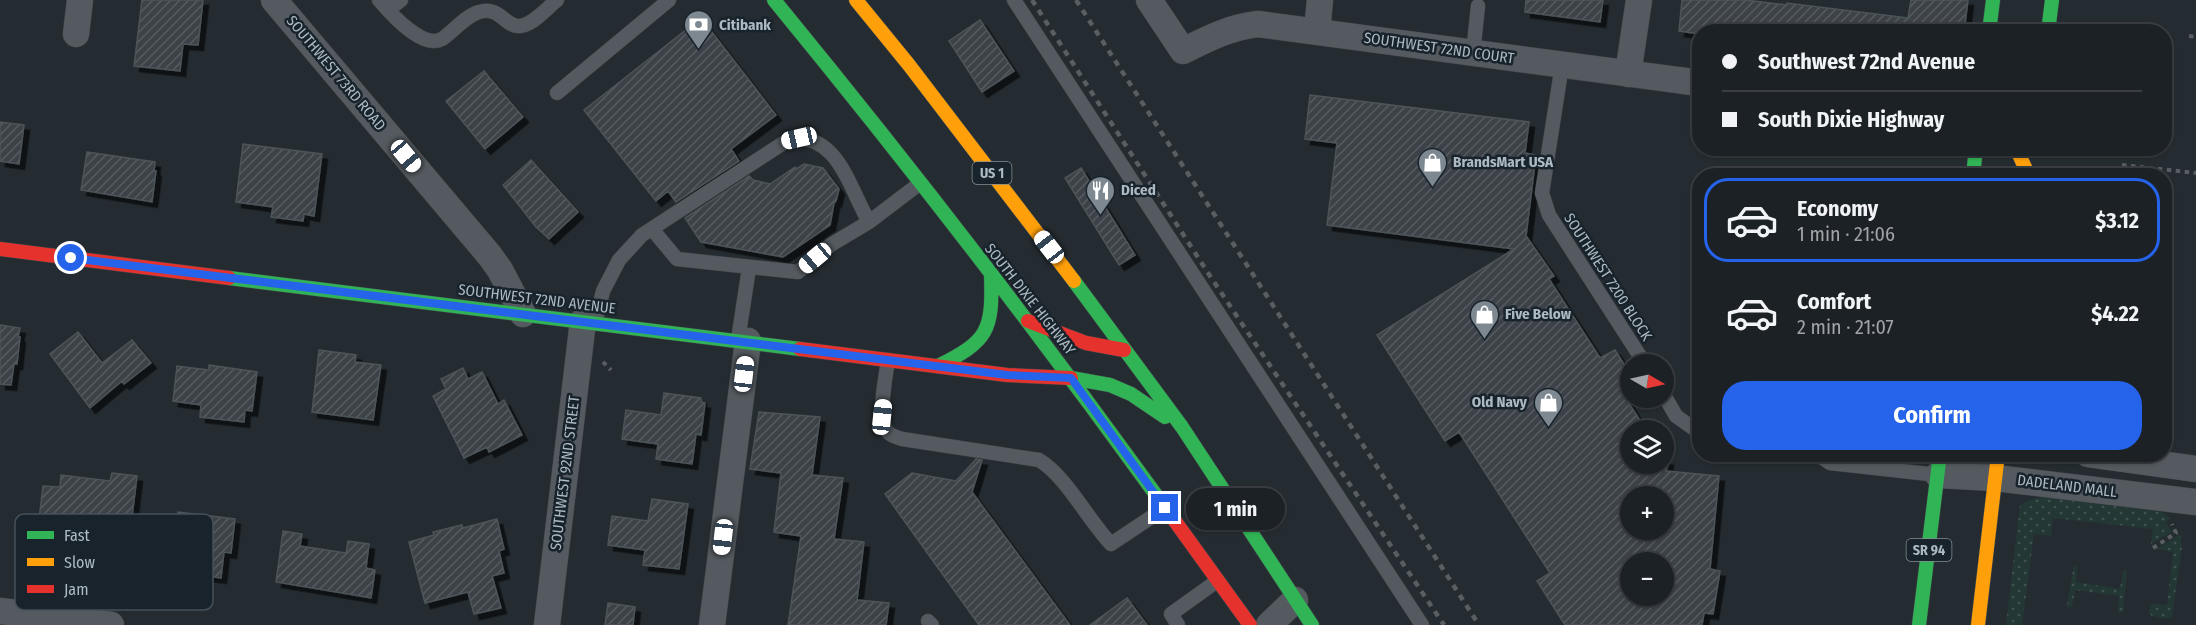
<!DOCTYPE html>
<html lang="en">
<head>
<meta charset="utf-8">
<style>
	body { margin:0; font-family:"Fira Sans Condensed",sans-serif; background:#25292d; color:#f1f3f6; height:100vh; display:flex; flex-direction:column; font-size:22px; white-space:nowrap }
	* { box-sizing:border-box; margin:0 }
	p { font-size:20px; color:#a0a3a7 }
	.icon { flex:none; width:33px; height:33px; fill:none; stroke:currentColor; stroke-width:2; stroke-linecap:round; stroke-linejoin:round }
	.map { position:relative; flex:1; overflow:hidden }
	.side { position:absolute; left:1692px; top:168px; width:480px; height:294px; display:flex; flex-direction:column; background:#1c2125; border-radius:24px; box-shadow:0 2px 4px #0004,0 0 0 2px #3a3e42 }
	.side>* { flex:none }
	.banner { position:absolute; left:1692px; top:24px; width:480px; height:132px; border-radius:24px; box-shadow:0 2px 4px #0004,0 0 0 2px #3a3e42; display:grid; align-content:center; height:132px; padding:0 30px; background:#1c2125 }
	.needle { width:39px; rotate:99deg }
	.buttons { position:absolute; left:1620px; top:354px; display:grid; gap:12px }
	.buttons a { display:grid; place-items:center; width:54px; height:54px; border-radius:50%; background:#1c2125; box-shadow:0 2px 4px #0004,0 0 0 2px #3a3e42; font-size:30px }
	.end { position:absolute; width:27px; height:27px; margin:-14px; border:8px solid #2563eb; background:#fff; box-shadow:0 0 0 3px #fff }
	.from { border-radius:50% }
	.bubble { position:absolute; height:42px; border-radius:21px; background:#1c2125; box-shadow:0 2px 4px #0004,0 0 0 2px #3a3e42; font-size:20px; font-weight:700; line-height:42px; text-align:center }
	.car { position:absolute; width:18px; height:36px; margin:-18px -9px; border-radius:8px; box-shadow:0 0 4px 2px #0007; background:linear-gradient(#fff 24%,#345 0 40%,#fff 0 76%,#345 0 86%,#fff 0) }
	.banner b { display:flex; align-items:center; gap:21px; height:57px; font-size:22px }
	.banner b+b { border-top:2px solid #3a3e42 }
	.banner i { width:15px; height:15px; background:#f1f3f6 }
	ul { padding:10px 0 0; list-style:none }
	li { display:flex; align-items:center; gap:18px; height:84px; margin:0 12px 9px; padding:0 18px; border:3px solid transparent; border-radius:24px }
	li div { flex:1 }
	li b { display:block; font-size:22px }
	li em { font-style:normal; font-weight:700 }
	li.selected { border-color:#2563eb }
	li>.icon { width:54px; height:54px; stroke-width:1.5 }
	.primary-button { display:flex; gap:12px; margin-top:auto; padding:12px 30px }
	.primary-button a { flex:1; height:69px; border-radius:24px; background:#2563eb; color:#fff; font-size:24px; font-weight:700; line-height:69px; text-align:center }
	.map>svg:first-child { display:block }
</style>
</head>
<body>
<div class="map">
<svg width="2196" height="625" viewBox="0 0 2196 625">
	<defs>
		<pattern id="grass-dots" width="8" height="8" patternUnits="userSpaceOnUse" patternTransform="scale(1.5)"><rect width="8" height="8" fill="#233735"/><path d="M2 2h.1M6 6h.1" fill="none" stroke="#405251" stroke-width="1.8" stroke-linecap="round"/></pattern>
		<pattern id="building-hatch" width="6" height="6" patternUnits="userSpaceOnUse" patternTransform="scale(1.5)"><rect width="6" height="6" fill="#3d4348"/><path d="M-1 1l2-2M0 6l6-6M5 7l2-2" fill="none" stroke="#565c61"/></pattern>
		<filter id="shadow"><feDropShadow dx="5.5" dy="5.5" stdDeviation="0" flood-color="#0009"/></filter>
	</defs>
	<rect width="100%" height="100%" fill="#252c31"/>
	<path fill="url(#grass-dots)" d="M 2043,497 L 2162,512 L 2170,518 L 2166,523 L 2172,532 L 2151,544 L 2153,529 L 2053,518 L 2051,536 L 2034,534 L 2022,625 L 2006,625 L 2020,505 L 2030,500 Z
		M 2180,534 L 2182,546 L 2172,617 L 2168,619 L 2152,616 L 2149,613 L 2150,605 L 2153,604 L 2167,605 L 2173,552 L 2157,549 Z
		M 2074,565 L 2077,567 L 2076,582 L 2120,589 L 2123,571 L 2127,570 L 2123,612 L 2119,613 L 2118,611 L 2119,596 L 2075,590 L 2072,606 L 2069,608 L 2067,605 Z"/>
	<path fill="url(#building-hatch)" stroke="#4c5459" stroke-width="1.5" fill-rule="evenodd" filter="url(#shadow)" d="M 142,0 L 203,0 L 198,45 L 183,44 L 180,71 L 134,66 Z
		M 1526,0 L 1603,0 L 1600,22 L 1525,12 Z
		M 1682,0 L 1746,0 L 1787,5 L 1787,3 L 1908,18 L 1911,0 L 1968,0 L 1964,32 L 1700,32 L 1700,34 L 1679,31 Z
		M 701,18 L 776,115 L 731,149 L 739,161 L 676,202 L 668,191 L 656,201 L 584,110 Z
		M 980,20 L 1014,71 L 982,92 L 949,41 Z
		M 484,71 L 523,117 L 485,149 L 446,101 Z
		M 1310,95 L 1529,122 L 1525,153 L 1536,155 L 1526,236 L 1554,276 L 1549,279 L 1600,358 L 1615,350 L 1630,374 L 1630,401 L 1628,402 L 1639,419 L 1638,430 L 1630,430 L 1630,464 L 1664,464 L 1664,459 L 1668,460 L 1666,471 L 1719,476 L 1710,569 L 1720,571 L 1713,614 L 1704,613 L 1702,625 L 1565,625 L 1537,581 L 1550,573 L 1459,432 L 1445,441 L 1377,335 L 1514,249 L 1327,225 L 1337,143 L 1305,139 ZM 1630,496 L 1664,496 L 1664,530 L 1630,530 ZM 1630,562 L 1664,562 L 1664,596 L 1630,596 Z
		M 0,122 L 24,125 L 19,164 L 0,161 Z
		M 243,144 L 322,154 L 314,216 L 304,214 L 303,221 L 271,217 L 273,207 L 236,202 Z
		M 87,152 L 155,162 L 154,171 L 156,171 L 152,202 L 81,190 Z
		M 531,160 L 578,212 L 549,239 L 536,227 L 503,185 Z
		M 804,164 L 823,168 L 839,189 L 836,201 L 834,203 L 830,225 L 783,257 L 701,242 L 685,218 L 749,176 L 753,180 L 770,184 L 795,167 L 796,169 Z
		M 1081,168 L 1135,255 L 1119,265 L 1065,178 Z
		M 0,325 L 20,328 L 18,337 L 20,337 L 17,364 L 14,364 L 11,385 L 0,384 Z
		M 78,332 L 102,363 L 132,340 L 151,363 L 124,384 L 122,381 L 90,408 L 50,354 Z
		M 319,350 L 356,355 L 355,362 L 381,365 L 373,420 L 312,412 Z
		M 209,365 L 257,372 L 252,411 L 245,410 L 244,422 L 200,417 L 201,405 L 173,401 L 177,366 L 209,370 Z
		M 463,368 L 468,379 L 482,372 L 498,404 L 504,400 L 522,435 L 489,452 L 487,447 L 464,458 L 433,396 L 446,389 L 441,379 Z
		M 664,393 L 701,398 L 701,402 L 705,403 L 701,435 L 696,434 L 692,464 L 656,459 L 658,444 L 622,439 L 626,410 L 661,415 Z
		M 759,412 L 820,417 L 812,475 L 843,478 L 834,539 L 864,542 L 857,600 L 889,603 L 886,625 L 788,625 L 801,536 L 774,532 L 781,473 L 750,469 Z
		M 976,459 L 982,460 L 972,492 L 1070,625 L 979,625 L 885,494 L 912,473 L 956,481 Z
		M 112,473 L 137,476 L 131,525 L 176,530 L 178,512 L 235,519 L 231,553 L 224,552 L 221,578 L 185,573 L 186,566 L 152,562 L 153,553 L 37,537 L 43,486 L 60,487 L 61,475 L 110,481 Z
		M 652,499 L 688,504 L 679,569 L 643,565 L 645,550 L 608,545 L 612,516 L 648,521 Z
		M 497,519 L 504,549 L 499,551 L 504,573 L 492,576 L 501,608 L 474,614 L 468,592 L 425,603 L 409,542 L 434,535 L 433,532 L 462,525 L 463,528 Z
		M 283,531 L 302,534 L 300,546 L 346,553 L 348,541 L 369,544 L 366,568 L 375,570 L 371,598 L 276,582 Z
		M 1127,598 L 1147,625 L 1090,625 Z
		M 608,603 L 635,607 L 633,625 L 605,625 Z"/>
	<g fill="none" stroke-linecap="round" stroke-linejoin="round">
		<defs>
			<path id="lane" d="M 379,0 C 390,13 423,50 442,39 C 454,31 465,16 479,12 C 499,5 506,28 520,26 C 533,25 547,8 557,0
				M 1014,0 L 1422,625
				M 388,10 L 401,0
				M 1473,53 L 1478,6
				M 1562,65 L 1542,193 L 1549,215 L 1645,364
				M 557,93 L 669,0
				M 652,229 L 677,259 L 798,272 L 832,244 L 869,222 L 919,184
				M 595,323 L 603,291 L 619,260 L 642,235 L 788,140 C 837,129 850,190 869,222
				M 738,340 L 749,268
				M 888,360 C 886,376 877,417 886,430 C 889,435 896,437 902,439 L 1039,460 C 1066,476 1088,520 1111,544 L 1165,508
				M 1664,395 L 1676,416 L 1700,433
				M 1817,454 L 1830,463 L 1938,475
				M 928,621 L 932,625
				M 1178,625 L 1171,614 L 1217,581"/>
			<path id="street" d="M 274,0 L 490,256 L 500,270 L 523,314
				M 1149,0 L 1183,51 C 1207,39 1230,27 1258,24 L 1700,83
				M 1317,31 L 1320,0
				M 76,34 L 80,0
				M 1628,74 L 1639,0
				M 2088,454 L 2196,469
				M 1938,475 L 1995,478 L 2196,502
				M 0,611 L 111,625
				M 547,625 L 583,321
				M 712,625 L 748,341
				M 1269,625 L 1295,600"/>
			<path id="fast" d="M 774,0 C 907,162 1036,329 1159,499
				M 1989,32 L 1993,0
				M 2048,32 L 2052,0
				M 1973,176 L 1976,148
				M 229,278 L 800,349
				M 1074,281 L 1182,427 L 1312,625
				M 938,366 C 988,341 993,331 991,275
				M 1071,378 L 1110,385 L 1131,394 L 1165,417
				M 1919,625 L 1940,454"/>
			<path id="slow" d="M 856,0 L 909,65 L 1074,281
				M 2016,148 L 2029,176
				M 1978,625 L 1998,454"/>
			<path id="jam" d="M 0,249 L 229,278
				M 1028,321 L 1086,343 L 1124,350
				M 800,349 L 1007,375 L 1071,378
				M 1159,499 L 1250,625"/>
		</defs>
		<use href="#lane" stroke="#42484c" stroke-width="15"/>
		<use href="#street" stroke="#42484c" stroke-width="27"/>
		<use href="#fast" stroke="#42484c" stroke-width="15"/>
		<use href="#slow" stroke="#42484c" stroke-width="15"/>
		<use href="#jam" stroke="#42484c" stroke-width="15"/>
		<path stroke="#585e63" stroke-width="4" stroke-dasharray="4.5 4.5" stroke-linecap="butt" d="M 2189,36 L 2196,37
			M 2122,165 L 2196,173
			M 603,362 L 611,370
			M 2153,548 L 2176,533 L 2172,524"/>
		<use href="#lane" stroke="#545a5f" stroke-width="14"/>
		<use href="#street" stroke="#545a5f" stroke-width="26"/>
		<use href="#fast" stroke="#30b455" stroke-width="14"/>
		<use href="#slow" stroke="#ff9f0a" stroke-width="14"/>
		<use href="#jam" stroke="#e5322d" stroke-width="14"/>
		<path stroke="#585e62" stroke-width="4.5" stroke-dasharray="6 6" stroke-linecap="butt" d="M 1032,0 L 1210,276 L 1444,625
			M 1076,0 L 1479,625"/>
	</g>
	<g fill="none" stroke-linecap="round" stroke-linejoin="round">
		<path stroke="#2563eb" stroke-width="8" d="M 71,258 L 1007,375 L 1071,378 L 1165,508"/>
	</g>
	<defs>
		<symbol id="bank-pin" viewBox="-11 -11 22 30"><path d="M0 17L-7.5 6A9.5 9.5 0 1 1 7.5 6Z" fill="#7d8890" stroke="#19232b"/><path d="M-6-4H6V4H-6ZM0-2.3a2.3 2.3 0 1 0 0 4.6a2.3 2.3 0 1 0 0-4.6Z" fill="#fff"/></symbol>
		<symbol id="shop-pin" viewBox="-11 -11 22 30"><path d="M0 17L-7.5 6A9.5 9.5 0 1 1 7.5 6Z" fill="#7d8890" stroke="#19232b"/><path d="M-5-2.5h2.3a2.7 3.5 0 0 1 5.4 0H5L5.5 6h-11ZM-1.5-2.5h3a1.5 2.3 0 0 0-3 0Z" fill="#fff"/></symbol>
		<symbol id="restaurant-pin" viewBox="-11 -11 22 30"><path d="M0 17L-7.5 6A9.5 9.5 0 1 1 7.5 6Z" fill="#7d8890" stroke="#19232b"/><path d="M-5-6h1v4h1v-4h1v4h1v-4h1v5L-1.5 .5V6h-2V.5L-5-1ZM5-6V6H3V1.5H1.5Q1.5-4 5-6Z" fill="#fff"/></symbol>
	</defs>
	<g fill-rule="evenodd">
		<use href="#bank-pin" x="682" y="8" width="33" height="45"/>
		<use href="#shop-pin" x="1416" y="146" width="33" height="45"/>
		<use href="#restaurant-pin" x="1084" y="174" width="33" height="45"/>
		<use href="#shop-pin" x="1468" y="298" width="33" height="45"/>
		<use href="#shop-pin" x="1532" y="386" width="33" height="45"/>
	</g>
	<g text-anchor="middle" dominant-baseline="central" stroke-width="5" stroke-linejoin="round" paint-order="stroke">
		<g fill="#19232b" stroke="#818d95" stroke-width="1.5">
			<rect x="972.5" y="162" width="39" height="22" rx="4.5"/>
			<rect x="1906.5" y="539" width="45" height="22" rx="4.5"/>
		</g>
		<g font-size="14" font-weight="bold" fill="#adbac3">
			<text x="992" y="173">US 1</text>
			<text x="1929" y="550">SR 94</text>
		</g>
		<g font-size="15" font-weight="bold" fill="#adbac3" stroke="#19232b" text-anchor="start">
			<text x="719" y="25">Citibank</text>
			<text x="1453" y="162">BrandsMart USA</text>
			<text x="1121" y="190">Diced</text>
			<text x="1505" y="314">Five Below</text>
			<text x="1527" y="402" text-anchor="end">Old Navy</text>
		</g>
		<g font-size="15" fill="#adbac3" stroke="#19232b">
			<text transform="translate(1439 48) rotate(8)">SOUTHWEST 72ND COURT</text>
			<text transform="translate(336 73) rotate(50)">SOUTHWEST 73RD ROAD</text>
			<text transform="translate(1608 277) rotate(57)">SOUTHWEST 7200 BLOCK</text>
			<text transform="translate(537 299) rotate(7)">SOUTHWEST 72ND AVENUE</text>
			<text transform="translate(1030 299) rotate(52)">SOUTH DIXIE HIGHWAY</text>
			<text transform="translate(565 473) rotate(-83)">SOUTHWEST 92ND STREET</text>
			<text transform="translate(2067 486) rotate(7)">DADELAND MALL</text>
		</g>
	</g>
	<rect x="15" y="514" width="198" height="96" rx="9" fill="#19232b" stroke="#455059" stroke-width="1.5"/>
	<rect x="27" y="531" width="27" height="8" fill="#30b455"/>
	<rect x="27" y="558" width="27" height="8" fill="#ff9f0a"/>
	<rect x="27" y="585" width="27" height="8" fill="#e5322d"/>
	<g font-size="16" fill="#adbac3">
		<text x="64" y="541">Fast</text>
		<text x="64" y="568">Slow</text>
		<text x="64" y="595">Jam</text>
	</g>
</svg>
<div class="buttons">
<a><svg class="needle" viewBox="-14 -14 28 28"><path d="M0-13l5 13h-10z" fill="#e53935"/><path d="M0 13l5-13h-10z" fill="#a0a3a7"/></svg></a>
<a><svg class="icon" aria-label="layers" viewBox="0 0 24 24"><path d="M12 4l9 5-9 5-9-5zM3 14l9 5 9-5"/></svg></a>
<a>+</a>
<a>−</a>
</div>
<i class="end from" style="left:71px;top:258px"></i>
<i class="end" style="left:1165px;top:508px"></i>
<div class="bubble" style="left:1186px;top:488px;width:99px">1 min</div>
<i class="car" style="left:799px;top:138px;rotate:257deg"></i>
<i class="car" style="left:406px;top:156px;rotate:140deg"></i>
<i class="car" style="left:1049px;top:247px;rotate:322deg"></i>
<i class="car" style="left:815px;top:258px;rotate:230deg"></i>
<i class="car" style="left:744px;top:374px;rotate:7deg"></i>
<i class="car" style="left:882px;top:417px;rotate:6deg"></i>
<i class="car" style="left:723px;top:537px;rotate:187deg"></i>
<div class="banner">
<b><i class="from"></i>Southwest 72nd Avenue</b>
<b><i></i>South Dixie Highway</b>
</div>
<section class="side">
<ul>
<li class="selected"><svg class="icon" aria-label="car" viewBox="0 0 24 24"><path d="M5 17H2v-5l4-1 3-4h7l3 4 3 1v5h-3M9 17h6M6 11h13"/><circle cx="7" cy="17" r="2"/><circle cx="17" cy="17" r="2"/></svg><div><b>Economy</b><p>1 min · 21:06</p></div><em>$3.12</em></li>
<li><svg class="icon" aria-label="car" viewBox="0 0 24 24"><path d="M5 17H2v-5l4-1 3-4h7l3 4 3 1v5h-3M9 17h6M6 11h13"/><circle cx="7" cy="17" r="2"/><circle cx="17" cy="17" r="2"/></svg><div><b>Comfort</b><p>2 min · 21:07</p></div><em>$4.22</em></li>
</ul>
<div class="primary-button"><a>Confirm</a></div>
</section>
</div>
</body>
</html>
